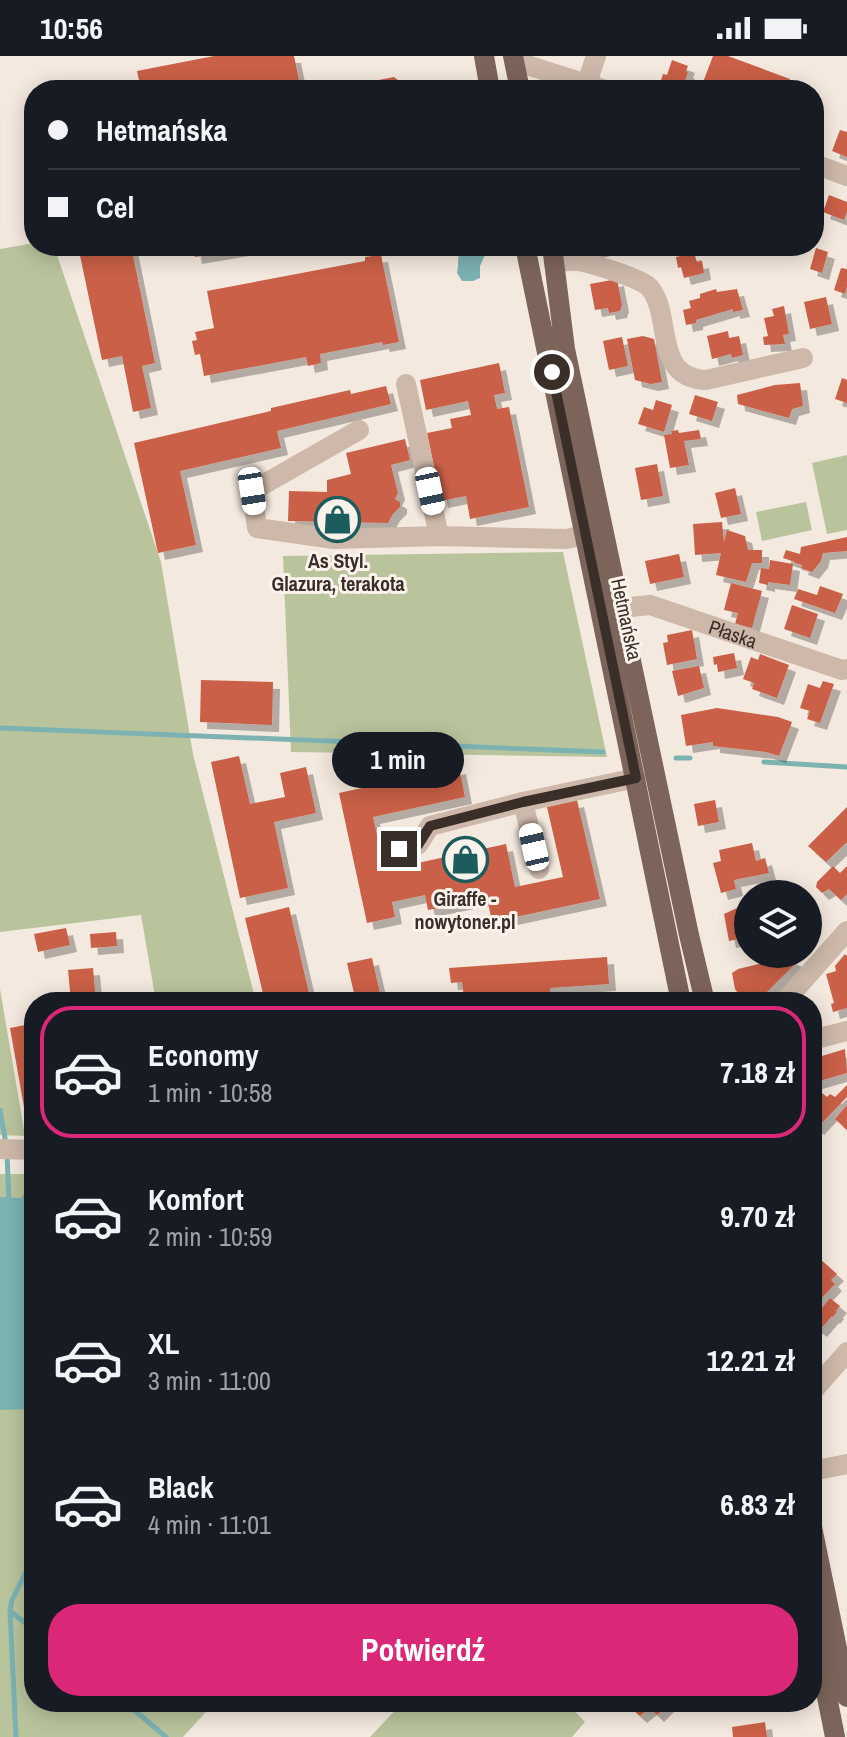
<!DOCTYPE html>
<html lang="pl">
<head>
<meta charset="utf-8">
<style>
	body { margin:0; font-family:"Archivo Narrow",sans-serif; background:#242831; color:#f1f3f6; height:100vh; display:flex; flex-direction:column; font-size:30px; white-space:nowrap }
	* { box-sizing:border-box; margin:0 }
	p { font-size:26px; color:#9ea1a6 }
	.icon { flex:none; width:44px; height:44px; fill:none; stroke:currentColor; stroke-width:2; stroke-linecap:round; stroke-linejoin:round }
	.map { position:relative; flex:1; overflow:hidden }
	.panel { position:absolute; left:24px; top:936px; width:798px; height:720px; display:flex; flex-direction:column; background:#171b24; border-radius:32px; box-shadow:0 4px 20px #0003 }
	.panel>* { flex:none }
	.guide { position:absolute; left:24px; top:24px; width:800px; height:176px; border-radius:32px; box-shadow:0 4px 20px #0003; display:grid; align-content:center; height:176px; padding:0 24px; background:#171b24 }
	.tools { position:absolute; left:734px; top:824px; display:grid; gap:16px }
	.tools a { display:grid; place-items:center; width:88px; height:88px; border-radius:50%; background:#171b24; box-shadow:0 4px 20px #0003; font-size:40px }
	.end { position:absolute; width:36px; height:36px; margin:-18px; border:10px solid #3a2e29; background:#fff; box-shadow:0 0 0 4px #fff }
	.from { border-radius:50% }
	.bubble { position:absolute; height:56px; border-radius:28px; background:#171b24; box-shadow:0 4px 20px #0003; font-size:26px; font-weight:800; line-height:56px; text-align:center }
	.car { position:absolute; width:24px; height:48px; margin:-24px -12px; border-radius:10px; box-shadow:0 0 6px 2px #0007; background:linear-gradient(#fff 24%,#345 0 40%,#fff 0 76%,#345 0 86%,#fff 0) }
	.guide b { display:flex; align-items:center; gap:28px; height:76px; font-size:30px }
	.guide b+b { border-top:2px solid #363941 }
	.guide i { width:20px; height:20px; background:#f1f3f6 }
	ul { padding:14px 0 0; list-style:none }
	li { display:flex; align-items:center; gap:24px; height:132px; margin:0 16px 12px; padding:0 8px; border:4px solid transparent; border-radius:32px }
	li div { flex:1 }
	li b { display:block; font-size:30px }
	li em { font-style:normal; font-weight:800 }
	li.selected { border-color:#db2777 }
	li>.icon { width:72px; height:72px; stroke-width:1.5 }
	.primary-button { display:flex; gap:16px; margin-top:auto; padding:16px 24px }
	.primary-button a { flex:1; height:92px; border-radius:32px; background:#db2777; color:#fff; font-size:32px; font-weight:800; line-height:92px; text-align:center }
	.status { display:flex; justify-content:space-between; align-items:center; height:56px; padding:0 40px; background:#171b24; direction:ltr }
	.status svg { height:22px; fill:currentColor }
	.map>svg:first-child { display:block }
</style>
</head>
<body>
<div class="status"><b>10:56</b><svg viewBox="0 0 49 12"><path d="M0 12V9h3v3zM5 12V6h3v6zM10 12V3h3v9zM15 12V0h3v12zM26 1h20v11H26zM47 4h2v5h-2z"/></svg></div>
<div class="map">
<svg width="847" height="1681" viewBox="0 0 847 1681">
	<defs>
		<filter id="shadow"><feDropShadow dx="7" dy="7" stdDeviation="0" flood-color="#0004"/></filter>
	</defs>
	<rect width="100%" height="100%" fill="#f4e9de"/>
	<path fill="#b9c49d" d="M 34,187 L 34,190 L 54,190 L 161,506 L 193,698 L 256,946 L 156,946 L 141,859 L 0,876 L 0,193 Z
		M 847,399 L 847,474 L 827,478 L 812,407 Z
		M 806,446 L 812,474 L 762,485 L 756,456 Z
		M 563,496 L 607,701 L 291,696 L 283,500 Z
		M 0,933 L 25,1080 L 0,1079 Z
		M 0,1118 L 34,1118 L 34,1646 L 215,1646 L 183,1681 L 0,1681 Z
		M 403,1646 L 566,1646 L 585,1666 L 572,1681 L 370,1681 Z"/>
	<path fill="#7cb2b2" d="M 461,190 L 481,191 L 485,199 L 480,210 L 480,222 L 473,225 L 462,225 L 457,217 C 459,208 457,199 461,190 Z
		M 32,1127 L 34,1127 L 34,1353 L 0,1354 L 0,1141 L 21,1142 Z"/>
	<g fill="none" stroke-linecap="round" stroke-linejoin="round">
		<path stroke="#7cb2b2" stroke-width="5" d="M 0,672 L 603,696
			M 676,702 L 690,702
			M 764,706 L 847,711
			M 0,1054 L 6,1088
			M 7,1098 L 9,1148
			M 10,1555 L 34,1574
			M 125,1646 L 166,1681
			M 16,1681 L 10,1555 L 12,1544 L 34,1500"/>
	</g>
	<path fill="#ca6046" filter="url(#shadow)" d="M 214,0 L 294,0 L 301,34 L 141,34 L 137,15 Z
		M 713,0 L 728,0 L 790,23 L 786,34 L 700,34 Z
		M 672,4 L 688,10 L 686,15 L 688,16 L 682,34 L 662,34 L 664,26 L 661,24 L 663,18 L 667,19 Z
		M 394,21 L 399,25 L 401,34 L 360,34 L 358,28 Z
		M 440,26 L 441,34 L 407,34 L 407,33 Z
		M 840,74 L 847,76 L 847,101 L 832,95 Z
		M 829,139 L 847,146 L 847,156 L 844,164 L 823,156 Z
		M 78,190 L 131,190 L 155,307 L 142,310 L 151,352 L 133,356 L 122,300 L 102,304 Z
		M 193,190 L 254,190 L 254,191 L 195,201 Z
		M 581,190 L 612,190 L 612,191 L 583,198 Z
		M 816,192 L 828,196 L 822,217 L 810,213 Z
		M 694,197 L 697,206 L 702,205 L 704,217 L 684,222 L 681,211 L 678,212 L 676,201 Z
		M 381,199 L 399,286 L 383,289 L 382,286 L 320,298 L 321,307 L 308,310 L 306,301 L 204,320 L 200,298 L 195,299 L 192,285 L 197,284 L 195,276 L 214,272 L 207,235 L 365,205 L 365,201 Z
		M 841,212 L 847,213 L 847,230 L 845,238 L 834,234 Z
		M 617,223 L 622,249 L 620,255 L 609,257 L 608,252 L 595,254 L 590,228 Z
		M 716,233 L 717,236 L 737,233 L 743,254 L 733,256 L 733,253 L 696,264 L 696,267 L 686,269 L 683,254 L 691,252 L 689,245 L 700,242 L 700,238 Z
		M 826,241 L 832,268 L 810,273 L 804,246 Z
		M 784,250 L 789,278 L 783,279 L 785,288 L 764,289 L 763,281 L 768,280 L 764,262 L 774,260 L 772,253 Z
		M 728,275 L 729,282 L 739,280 L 743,299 L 732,302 L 731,298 L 712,303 L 707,280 Z
		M 643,280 L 654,283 L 662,326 L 651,328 L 635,324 L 627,283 Z
		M 622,281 L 628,310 L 609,314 L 603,285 Z
		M 499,307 L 505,337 L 494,339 L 497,353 L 509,351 L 529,451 L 470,463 L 466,440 L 441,445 L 427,377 L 452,372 L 450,363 L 471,359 L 468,345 L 426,354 L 420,324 Z
		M 842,322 L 847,324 L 847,347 L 835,343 Z
		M 800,327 L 803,350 L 792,353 L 789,362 L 738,348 L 737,339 L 775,329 Z
		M 386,330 L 391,348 L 277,375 L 281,392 L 180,415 L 196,489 L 158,497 L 134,387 L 271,355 L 271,352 L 350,334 L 351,338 Z
		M 695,339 L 718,346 L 712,365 L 689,358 Z
		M 656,344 L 672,349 L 664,376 L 638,368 L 644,351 L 653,354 Z
		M 678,374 L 679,377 L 699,374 L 701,383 L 684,385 L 689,409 L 670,412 L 664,379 L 672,378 L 671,375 Z
		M 405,383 L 410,404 L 391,409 L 398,437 L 395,443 L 400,446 L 400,451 L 393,458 L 388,467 L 288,465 L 289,435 L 327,436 L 327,424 L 351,418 L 346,397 Z
		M 657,408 L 663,440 L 641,444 L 635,412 Z
		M 735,432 L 741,458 L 721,462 L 715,437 Z
		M 722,466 L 724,486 L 727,474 L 745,480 L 748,494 L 762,494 L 762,507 L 752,507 L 746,526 L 716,519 L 721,497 L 695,499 L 693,468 Z
		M 847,481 L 847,495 L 823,497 L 821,505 L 812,516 L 801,512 L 802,509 L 795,507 L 795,506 L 783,502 L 786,494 L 800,498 L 801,491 Z
		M 679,498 L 684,521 L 650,528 L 645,505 Z
		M 770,504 L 793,508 L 790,529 L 768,526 L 768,529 L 759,527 L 761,512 L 769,513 Z
		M 731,527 L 762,535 L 752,572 L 735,568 L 738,557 L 724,554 Z
		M 820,530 L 843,538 L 835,557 L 794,543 L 798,533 L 817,539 Z
		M 792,549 L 818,558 L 810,582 L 784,573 Z
		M 692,574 L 697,603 L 667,609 L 663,587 L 668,586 L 667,579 Z
		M 734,597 L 737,612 L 718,616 L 717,608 L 714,609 L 713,601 Z
		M 760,598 L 789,609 L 777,642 L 752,633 L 754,627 L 743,623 L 751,601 L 758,604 Z
		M 699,610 L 704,632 L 678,640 L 672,615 Z
		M 201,624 L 273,626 L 272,669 L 200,666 Z
		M 823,625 L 834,628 L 820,667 L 807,663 L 810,655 L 800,652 L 808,628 L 820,632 Z
		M 717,652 L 778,661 L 792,666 L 779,700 L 766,696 L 713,690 L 713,686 L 686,690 L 681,659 Z
		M 239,700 L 250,748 L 285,741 L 280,717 L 306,711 L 316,757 L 274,766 L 288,832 L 240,842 L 211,706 Z
		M 459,711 L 465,741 L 373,761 L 385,814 L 506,788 L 515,831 L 563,821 L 547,751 L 577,744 L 600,843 L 492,866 L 487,842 L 428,854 L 425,839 L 392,846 L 395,861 L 367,867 L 339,737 Z
		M 715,744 L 719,766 L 698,770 L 694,748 Z
		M 847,751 L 847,786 L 826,806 L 808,790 Z
		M 752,787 L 756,805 L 765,802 L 769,817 L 734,824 L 736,833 L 721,837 L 713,807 L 721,805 L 719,794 Z
		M 833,810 L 840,817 L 847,810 L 847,838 L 841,844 L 829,833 L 822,837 L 816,831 L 817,826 Z
		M 289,851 L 311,946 L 265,946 L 245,862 Z
		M 737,852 L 738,855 L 748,853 L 748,881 L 729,885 L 724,858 Z
		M 66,872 L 70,889 L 38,896 L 34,878 Z
		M 116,876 L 117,890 L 91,892 L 90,878 Z
		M 845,898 L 847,900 L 847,952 L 833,956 L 831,948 L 834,947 L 826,918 L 836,915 L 835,910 Z
		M 607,901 L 609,928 L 550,932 L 550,936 L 464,942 L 462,926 L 451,927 L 449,912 Z
		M 788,901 L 798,905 L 757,946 L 744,946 L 735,933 L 732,917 L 738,913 Z
		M 372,902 L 382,946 L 356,946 L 347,907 Z
		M 93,912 L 96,946 L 71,946 L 68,914 Z
		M 25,969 L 34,1023 L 34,1050 L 24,1051 L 10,972 Z
		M 845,993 L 847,1017 L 812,1027 L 812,1003 Z
		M 847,1029 L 847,1041 L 817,1072 L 812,1067 L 812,1045 L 822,1037 L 827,1041 L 830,1038 L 835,1041 Z
		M 847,1049 L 847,1074 L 835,1063 Z
		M 819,1202 L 837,1218 L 831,1224 L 835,1228 L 816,1248 L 812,1244 L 812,1209 Z
		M 830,1242 L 840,1250 L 836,1255 L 837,1256 L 833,1261 L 832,1260 L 820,1274 L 812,1268 L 812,1264 Z
		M 625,1646 L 670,1646 L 657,1659 L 650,1652 L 640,1660 Z
		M 765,1666 L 767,1681 L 733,1681 L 732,1671 Z"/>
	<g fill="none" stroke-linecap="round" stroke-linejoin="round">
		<g stroke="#cdb8a9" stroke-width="20">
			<path d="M 514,3 L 530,10 L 606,34"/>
			<path d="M 587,27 L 596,0"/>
			<path d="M 814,108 L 847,120"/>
			<path d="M 554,207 C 562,206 571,204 579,205 C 593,208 640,222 649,231 C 674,259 651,321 706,324 L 803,302"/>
			<path d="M 406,328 L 439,480"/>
			<path d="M 359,374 L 252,435 L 257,472 L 334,483 L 439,480 L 566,483 L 585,479"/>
			<path id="s1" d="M 620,552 L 650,549 L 842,614 L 847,613"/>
			<path d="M 399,793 L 418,789 L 430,770 L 523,746"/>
			<path d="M 539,813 L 523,746 L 636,722"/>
			<path d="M 784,946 L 847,875"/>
			<path d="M 812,984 L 847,975"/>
			<path d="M 0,1093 L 34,1094"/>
			<path d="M 812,1336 L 847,1296"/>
			<path d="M 812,1415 L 847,1408"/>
		</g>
		<path stroke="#7c645a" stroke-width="20" d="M 484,0 L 490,34
			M 513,0 L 520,34
			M 525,190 L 681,946
			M 552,190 L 565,293 L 689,879 L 705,946
			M 812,1471 L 847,1641
			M 812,1565 L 835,1681"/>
	</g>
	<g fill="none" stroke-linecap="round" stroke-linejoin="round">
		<path stroke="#3a2e29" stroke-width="10" d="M 399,793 L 418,789 L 430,770 L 523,746 L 636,722 L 552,316"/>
	</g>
	<defs>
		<symbol id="shop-ring" viewBox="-11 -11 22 22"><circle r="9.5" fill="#fbf3eb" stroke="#1d5c5d" stroke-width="1.5"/><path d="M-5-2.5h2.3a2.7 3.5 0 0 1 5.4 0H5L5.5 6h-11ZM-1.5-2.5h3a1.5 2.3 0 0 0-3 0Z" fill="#1d5c5d"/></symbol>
	</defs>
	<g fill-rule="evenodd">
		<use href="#shop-ring" x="312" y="438" width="51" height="51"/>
		<use href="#shop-ring" x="440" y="778" width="51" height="51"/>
	</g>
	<g text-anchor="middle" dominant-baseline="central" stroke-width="6" stroke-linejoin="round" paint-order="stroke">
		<g font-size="20" font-weight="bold" fill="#3a2e29" stroke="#fbf3eb">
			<text x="338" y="504">As Styl.<tspan x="338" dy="23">Glazura, terakota</tspan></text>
			<text x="465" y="842">Giraffe -<tspan x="465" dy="23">nowytoner.pl</tspan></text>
		</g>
		<g font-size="20" fill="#3a2e29" stroke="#fbf3eb">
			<text transform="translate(627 563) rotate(78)">Hetmańska</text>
			<text stroke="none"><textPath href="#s1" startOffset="118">Płaska</textPath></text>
		</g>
	</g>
</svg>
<div class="tools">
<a><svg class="icon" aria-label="layers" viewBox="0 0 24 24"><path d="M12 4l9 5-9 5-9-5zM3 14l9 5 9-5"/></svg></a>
</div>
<i class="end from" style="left:552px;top:316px"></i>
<i class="end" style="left:399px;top:793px"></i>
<div class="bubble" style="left:332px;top:676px;width:132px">1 min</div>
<i class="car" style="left:252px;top:435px;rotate:171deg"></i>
<i class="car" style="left:430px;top:435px;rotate:168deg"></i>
<i class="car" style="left:534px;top:791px;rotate:347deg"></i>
<div class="guide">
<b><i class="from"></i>Hetmańska</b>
<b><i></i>Cel</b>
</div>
<section class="panel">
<ul>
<li class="selected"><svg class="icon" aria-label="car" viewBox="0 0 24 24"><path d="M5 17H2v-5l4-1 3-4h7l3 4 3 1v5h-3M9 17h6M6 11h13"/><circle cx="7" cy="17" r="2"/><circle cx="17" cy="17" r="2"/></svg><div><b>Economy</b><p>1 min · 10:58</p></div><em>7.18 zł</em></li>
<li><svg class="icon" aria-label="car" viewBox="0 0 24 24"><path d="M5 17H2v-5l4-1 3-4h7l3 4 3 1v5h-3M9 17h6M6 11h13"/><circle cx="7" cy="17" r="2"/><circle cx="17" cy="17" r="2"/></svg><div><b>Komfort</b><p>2 min · 10:59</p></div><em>9.70 zł</em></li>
<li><svg class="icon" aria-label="car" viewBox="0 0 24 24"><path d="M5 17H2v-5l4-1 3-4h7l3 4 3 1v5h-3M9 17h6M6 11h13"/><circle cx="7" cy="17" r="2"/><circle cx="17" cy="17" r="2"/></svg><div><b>XL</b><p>3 min · 11:00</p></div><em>12.21 zł</em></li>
<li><svg class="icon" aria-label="car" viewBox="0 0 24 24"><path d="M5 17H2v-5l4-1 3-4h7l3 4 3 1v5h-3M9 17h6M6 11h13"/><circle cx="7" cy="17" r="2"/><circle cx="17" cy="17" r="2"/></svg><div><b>Black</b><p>4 min · 11:01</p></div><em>6.83 zł</em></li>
</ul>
<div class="primary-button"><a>Potwierdź</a></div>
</section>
</div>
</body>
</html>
